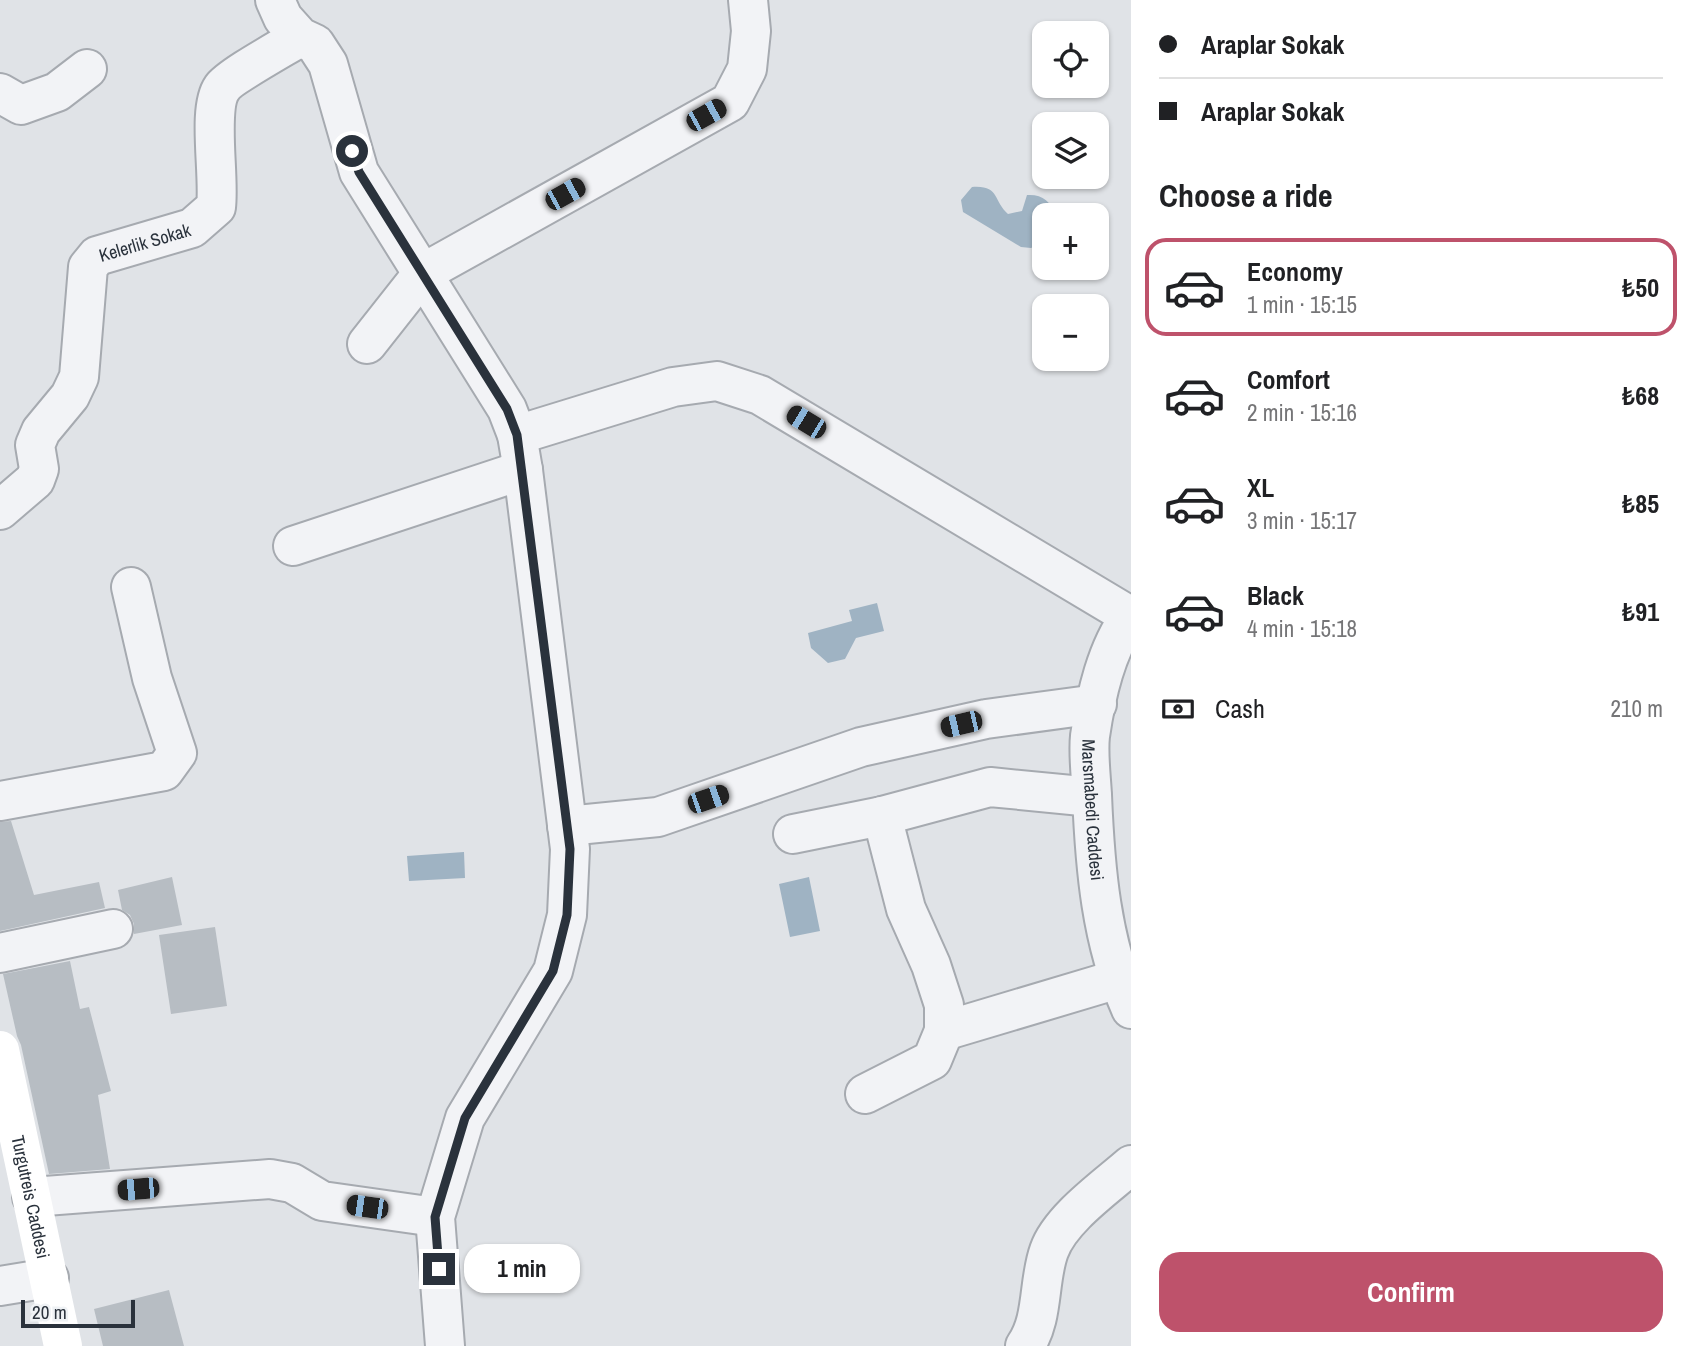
<!DOCTYPE html>
<html lang="en">
<head>
<meta charset="utf-8">
<style>
	body { margin:0; font-family:"Archivo Narrow",sans-serif; background:#f2f2f2; color:#202124; height:100vh; display:flex; flex-direction:column; font-size:26px; white-space:nowrap }
	* { box-sizing:border-box; margin:0 }
	p { font-size:23px; color:#757577 }
	.icon { flex:none; width:38px; height:38px; fill:none; stroke:currentColor; stroke-width:2; stroke-linecap:round; stroke-linejoin:round }
	.map { position:relative; flex:1; overflow:hidden }
	.sheet { display:flex; flex-direction:column; background:#fff; width:560px }
	.sheet>* { flex:none }
	.top-card { display:grid; align-content:center; height:154px; padding:0 28px; background:#fff }
	.controls { position:absolute; left:1032px; top:21px; display:grid; gap:14px }
	.controls a { display:grid; place-items:center; width:77px; height:77px; border-radius:14px; background:#fff; box-shadow:0 2px 5px #0004; font-size:35px }
	.scale { position:absolute; left:21px; bottom:18px; width:114px; box-sizing:border-box; padding-left:7px; border:4px solid #2a323c; border-top:0; font-size:19px; line-height:24px; white-space:nowrap; color:#2a323c; -webkit-text-stroke:5px #eff2f5; paint-order:stroke }
	.end { position:absolute; width:32px; height:32px; margin:-16px; border:9px solid #2a323c; background:#fff; box-shadow:0 0 0 4px #fff }
	.from { border-radius:50% }
	.bubble { position:absolute; height:49px; border-radius:21px; background:#fff; box-shadow:0 2px 5px #0004; font-size:23px; font-weight:800; line-height:49px; text-align:center }
	.car { position:absolute; width:21px; height:42px; margin:-21px -10px; border-radius:9px; box-shadow:0 0 5px 2px #0007; background:linear-gradient(#222 24%,#8ab4d8 0 40%,#222 0 76%,#8ab4d8 0 86%,#222 0) }
	.top-card b { display:flex; align-items:center; gap:24px; height:66px; font-size:26px }
	.top-card b+b { border-top:2px solid #e0e0e0 }
	.top-card i { width:18px; height:18px; background:#202124 }
	ul { padding:0; list-style:none }
	li { display:flex; align-items:center; gap:21px; height:98px; margin:0 14px 10px; padding:0 14px; border:4px solid transparent; border-radius:21px }
	li div { flex:1 }
	li b { display:block; font-size:26px }
	li em { font-style:normal; font-weight:800 }
	li.on { border-color:#be526b }
	li>.icon { width:63px; height:63px; stroke-width:1.5 }
	h2 { padding:0 28px; font-size:32px; line-height:84px }
	.pay { display:flex; align-items:center; gap:18px; height:77px; padding:0 28px; font-size:26px }
	.pay p { margin-inline-start:auto }
	.button { display:flex; gap:14px; margin-top:auto; padding:14px 28px }
	.button a { flex:1; height:80px; border-radius:21px; background:#be526b; color:#fff; font-size:28px; font-weight:800; line-height:80px; text-align:center }
	main { display:flex; flex:1; min-height:0 }
	.map>svg:first-child { display:block }
</style>
</head>
<body>
<main>
<div class="map">
<svg width="1131" height="1346" viewBox="0 0 1131 1346">
	<rect width="100%" height="100%" fill="#e0e3e7"/>
	<path fill="#9fb3c3" d="M 972,187 C 1000,185 993,201 1008,214 L 1022,211 L 1027,195 C 1042,194 1051,201 1055,215 L 1045,215 L 1045,242 L 1031,248 L 1021,247 L 963,212 L 961,200 Z
		M 877,603 L 884,631 L 856,638 L 845,659 L 828,663 L 811,648 L 808,633 L 852,621 L 849,610 Z
		M 464,852 L 465,878 L 409,881 L 407,856 Z
		M 809,877 L 820,931 L 790,937 L 779,884 Z"/>
	<path fill="#b7bdc3" d="M 11,821 L 34,895 L 99,882 L 105,908 L 0,931 L 0,822 Z
		M 172,877 L 182,925 L 134,934 L 134,924 L 130,915 L 122,910 L 118,890 Z
		M 215,927 L 227,1006 L 171,1014 L 159,935 Z
		M 70,961 L 80,1009 L 89,1007 L 111,1091 L 98,1095 L 110,1169 L 49,1174 L 21,1045 L 17,1036 L 3,974 Z
		M 169,1290 L 184,1346 L 103,1346 L 94,1309 Z"/>
	<g fill="none" stroke-linecap="round" stroke-linejoin="round">
		<defs>
			<g id="street">
				<path d="M 275,0 L 283,18 L 300,37 L 315,44 L 328,64 L 359,172 L 507,409 L 517,435 L 523,470 L 570,849 L 567,915 L 553,971 L 465,1118 L 435,1217 L 445,1346"/>
				<path d="M 0,93 L 21,105 L 57,92 L 87,69"/>
				<path d="M 367,344 L 423,273 L 730,102 L 747,69 L 751,31 L 748,0"/>
				<path d="M 517,435 L 673,387 L 717,381 L 760,395 L 1130,616"/>
				<path id="s1" d="M 0,510 L 35,480 L 39,469 L 35,445 L 41,431 L 70,396 L 79,377 L 88,267 L 97,256 L 192,228 L 216,207 C 220,176 207,109 222,88 C 229,77 286,46 300,37"/>
				<path d="M 293,546 L 523,470"/>
				<path id="s2" d="M 1131,615 C 1106,649 1096,695 1090,736 C 1088,754 1091,776 1092,795 C 1095,868 1101,941 1131,1009"/>
				<path d="M 0,801 L 164,771 L 177,753 L 152,678 L 131,587"/>
				<path d="M 567,826 L 658,817 L 861,747 L 986,719 L 1097,704"/>
				<path d="M 793,834 L 882,816 L 990,787 L 1092,797"/>
				<path d="M 0,953 L 113,929"/>
				<path d="M 944,1031 L 1118,979"/>
				<path d="M 865,1094 L 932,1060 L 944,1031 L 944,1005 L 931,965 L 906,909 L 882,816"/>
				<path d="M 32,1197 L 270,1179 L 292,1183 L 322,1201 L 435,1217"/>
				<path d="M 0,1286 L 49,1278"/>
				<path d="M 1025,1346 C 1044,1319 1038,1281 1049,1251 C 1060,1219 1106,1187 1131,1165"/>
			</g>
		</defs>
		<use href="#street" stroke="#a6aab0" stroke-width="42"/>
		<use href="#street" stroke="#f2f3f6" stroke-width="38"/>
		<path stroke="#fff" stroke-width="38" id="s3" d="M 0,1050 L 63,1346"/>
	</g>
	<g fill="none" stroke-linecap="round" stroke-linejoin="round">
		<path stroke="#2a323c" stroke-width="9" d="M 352,151 L 359,172 L 507,409 L 517,435 L 570,849 L 567,915 L 553,971 L 465,1118 L 435,1217 L 439,1269"/>
	</g>
	<g text-anchor="middle" dominant-baseline="central" stroke-width="5" stroke-linejoin="round" paint-order="stroke">
		<g font-size="18" fill="#2a323c" stroke="#eff2f5">
			<text stroke="none"><textPath href="#s1" startOffset="338">Kelerlik Sokak</textPath></text>
			<text stroke="none"><textPath href="#s2" startOffset="203">Marsmabedi Caddesi</textPath></text>
			<text stroke="none"><textPath href="#s3" startOffset="150">Turgutreis Caddesi</textPath></text>
		</g>
	</g>
</svg>
<div class="controls">
<a><svg class="icon" aria-label="locate" viewBox="0 0 24 24"><circle cx="12" cy="12" r="6"/><path d="M12 2v4M12 18v4M2 12h4M18 12h4"/></svg></a>
<a><svg class="icon" aria-label="layers" viewBox="0 0 24 24"><path d="M12 4l9 5-9 5-9-5zM3 14l9 5 9-5"/></svg></a>
<a>+</a>
<a>−</a>
</div>
<div class="scale">20 m</div>
<i class="end from" style="left:352px;top:151px"></i>
<i class="end" style="left:439px;top:1269px"></i>
<div class="bubble" style="left:464px;top:1244px;width:116px">1 min</div>
<i class="car" style="left:706px;top:115px;rotate:61deg"></i>
<i class="car" style="left:565px;top:194px;rotate:61deg"></i>
<i class="car" style="left:806px;top:422px;rotate:301deg"></i>
<i class="car" style="left:961px;top:724px;rotate:257deg"></i>
<i class="car" style="left:708px;top:799px;rotate:71deg"></i>
<i class="car" style="left:138px;top:1189px;rotate:265deg"></i>
<i class="car" style="left:367px;top:1207px;rotate:278deg"></i>
</div>
<section class="sheet">
<div class="top-card">
<b><i class="from"></i>Araplar Sokak</b>
<b><i></i>Araplar Sokak</b>
</div>
<h2>Choose a ride</h2>
<ul>
<li class="on"><svg class="icon" aria-label="car" viewBox="0 0 24 24"><path d="M5 17H2v-5l4-1 3-4h7l3 4 3 1v5h-3M9 17h6M6 11h13"/><circle cx="7" cy="17" r="2"/><circle cx="17" cy="17" r="2"/></svg><div><b>Economy</b><p>1 min · 15:15</p></div><em>₺50</em></li>
<li><svg class="icon" aria-label="car" viewBox="0 0 24 24"><path d="M5 17H2v-5l4-1 3-4h7l3 4 3 1v5h-3M9 17h6M6 11h13"/><circle cx="7" cy="17" r="2"/><circle cx="17" cy="17" r="2"/></svg><div><b>Comfort</b><p>2 min · 15:16</p></div><em>₺68</em></li>
<li><svg class="icon" aria-label="car" viewBox="0 0 24 24"><path d="M5 17H2v-5l4-1 3-4h7l3 4 3 1v5h-3M9 17h6M6 11h13"/><circle cx="7" cy="17" r="2"/><circle cx="17" cy="17" r="2"/></svg><div><b>XL</b><p>3 min · 15:17</p></div><em>₺85</em></li>
<li><svg class="icon" aria-label="car" viewBox="0 0 24 24"><path d="M5 17H2v-5l4-1 3-4h7l3 4 3 1v5h-3M9 17h6M6 11h13"/><circle cx="7" cy="17" r="2"/><circle cx="17" cy="17" r="2"/></svg><div><b>Black</b><p>4 min · 15:18</p></div><em>₺91</em></li>
</ul>
<div class="pay"><svg class="icon" aria-label="cash" viewBox="0 0 24 24"><path d="M3 7h18v10H3z"/><circle cx="12" cy="12" r="2"/></svg>Cash<p>210 m</p></div>
<div class="button"><a>Confirm</a></div>
</section>
</main>
</body>
</html>
